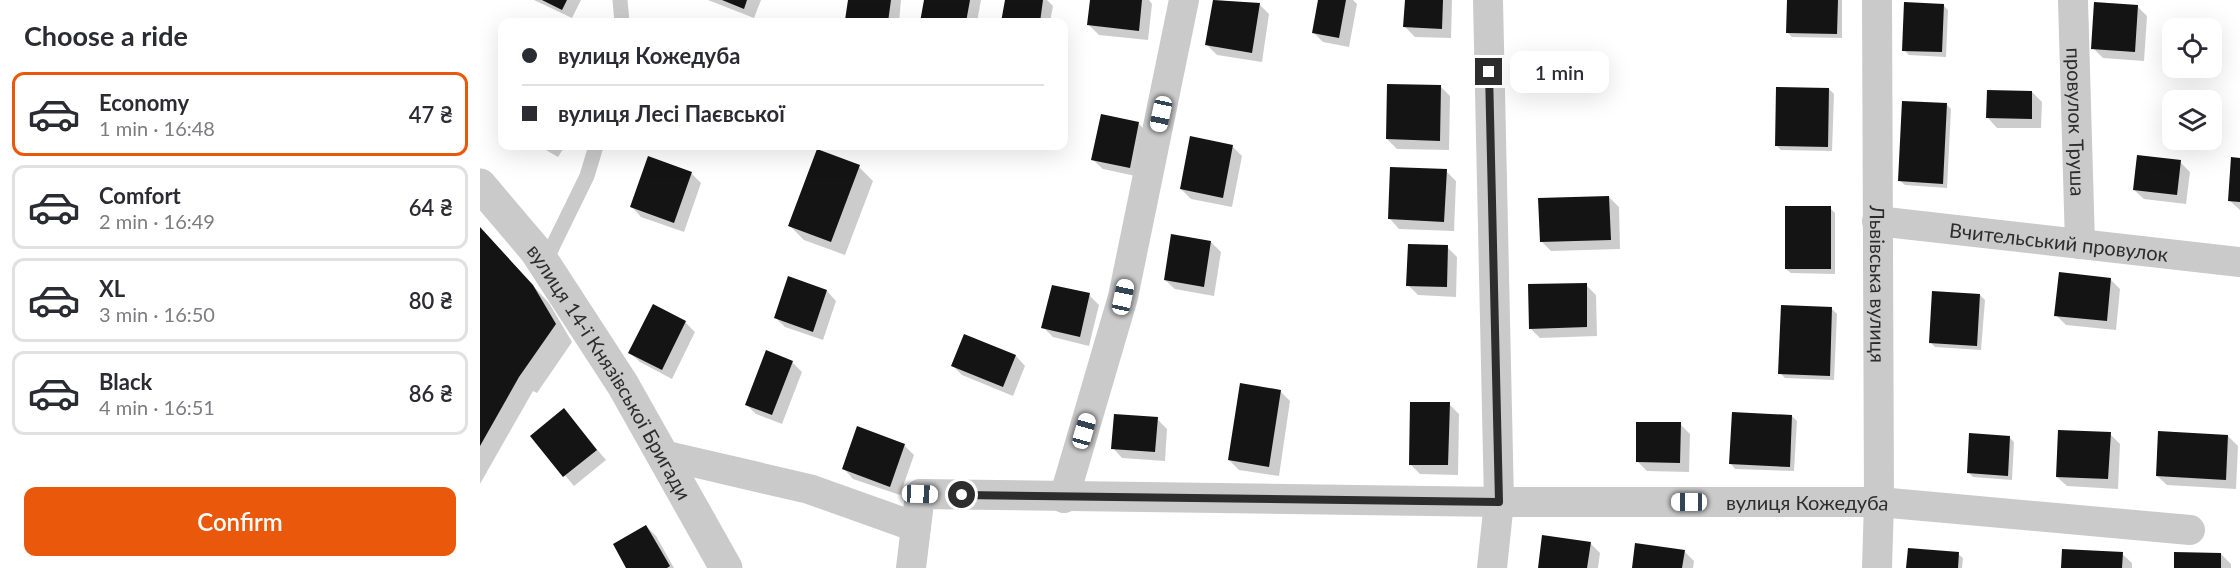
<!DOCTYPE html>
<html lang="en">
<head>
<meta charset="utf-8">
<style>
	body { margin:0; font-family:Lato,sans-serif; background:#f7f7f7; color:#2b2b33; height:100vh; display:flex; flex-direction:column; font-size:22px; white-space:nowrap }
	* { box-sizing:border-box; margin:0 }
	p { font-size:20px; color:#7c7c81 }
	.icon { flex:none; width:33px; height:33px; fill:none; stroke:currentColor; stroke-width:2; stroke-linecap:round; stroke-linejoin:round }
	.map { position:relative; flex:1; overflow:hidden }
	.drawer { display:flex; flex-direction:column; background:#fff; width:480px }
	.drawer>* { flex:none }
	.hud { position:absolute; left:18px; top:18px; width:570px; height:132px; border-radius:12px; box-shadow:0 6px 24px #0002; display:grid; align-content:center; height:132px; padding:0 24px; background:#fff }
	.controls { position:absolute; left:1682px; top:18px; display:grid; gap:12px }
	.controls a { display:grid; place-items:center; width:60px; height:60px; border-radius:12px; background:#fff; box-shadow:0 6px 24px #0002; font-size:30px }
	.end { position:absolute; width:27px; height:27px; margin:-14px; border:8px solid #2d2d2d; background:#fff; box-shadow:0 0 0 3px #fff }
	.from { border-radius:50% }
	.bubble { position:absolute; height:42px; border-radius:12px; background:#fff; box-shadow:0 6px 24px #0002; font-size:20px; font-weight:600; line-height:42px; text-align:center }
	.car { position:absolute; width:18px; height:36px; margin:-18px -9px; border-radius:8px; box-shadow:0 0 4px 2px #0007; background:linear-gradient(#fff 24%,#345 0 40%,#fff 0 76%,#345 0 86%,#fff 0) }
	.hud b { display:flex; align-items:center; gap:21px; height:57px; font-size:22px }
	.hud b+b { border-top:2px solid #e1e1e2 }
	.hud i { width:15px; height:15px; background:#2b2b33 }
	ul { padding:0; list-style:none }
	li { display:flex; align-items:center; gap:18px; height:84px; margin:0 12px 9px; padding:0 12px; border:3px solid #e1e1e2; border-radius:12px }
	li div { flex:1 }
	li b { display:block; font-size:22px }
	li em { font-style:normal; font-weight:600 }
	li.current { border-color:#ea580c }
	li>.icon { width:54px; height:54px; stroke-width:1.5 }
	h2 { padding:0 24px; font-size:27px; line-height:72px }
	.cta { display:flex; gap:12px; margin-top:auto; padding:12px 24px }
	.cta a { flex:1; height:69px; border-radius:12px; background:#ea580c; color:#fff; font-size:24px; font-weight:600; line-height:69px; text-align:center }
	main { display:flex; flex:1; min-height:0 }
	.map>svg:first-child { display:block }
</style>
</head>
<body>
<main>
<section class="drawer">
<h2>Choose a ride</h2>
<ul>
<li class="current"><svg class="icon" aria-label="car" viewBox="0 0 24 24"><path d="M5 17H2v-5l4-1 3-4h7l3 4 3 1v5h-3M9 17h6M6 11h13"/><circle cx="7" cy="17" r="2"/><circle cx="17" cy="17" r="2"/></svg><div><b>Economy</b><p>1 min · 16:48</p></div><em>47 ₴</em></li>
<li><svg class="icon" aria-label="car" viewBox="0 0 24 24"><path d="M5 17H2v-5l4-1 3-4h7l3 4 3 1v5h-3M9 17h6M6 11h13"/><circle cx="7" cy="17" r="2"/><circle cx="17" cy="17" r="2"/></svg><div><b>Comfort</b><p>2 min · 16:49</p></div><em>64 ₴</em></li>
<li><svg class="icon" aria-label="car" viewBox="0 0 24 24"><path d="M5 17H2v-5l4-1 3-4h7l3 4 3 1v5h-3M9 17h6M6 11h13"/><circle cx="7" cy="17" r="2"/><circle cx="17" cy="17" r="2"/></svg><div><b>XL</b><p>3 min · 16:50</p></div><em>80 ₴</em></li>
<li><svg class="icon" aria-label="car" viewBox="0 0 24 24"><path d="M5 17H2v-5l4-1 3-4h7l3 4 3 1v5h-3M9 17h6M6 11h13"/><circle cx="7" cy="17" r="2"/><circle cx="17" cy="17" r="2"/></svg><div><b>Black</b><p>4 min · 16:51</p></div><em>86 ₴</em></li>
</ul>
<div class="cta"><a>Confirm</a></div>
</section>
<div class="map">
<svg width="1760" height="568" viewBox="0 0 1760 568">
	<rect width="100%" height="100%" fill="#fff"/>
	<path fill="#0003" d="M 54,0 L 101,0 L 92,18 Z
		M 228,0 L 281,0 L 274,18 Z
		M 369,0 L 421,0 L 419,22 L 370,22 L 367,19 Z
		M 445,0 L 501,0 L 497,22 L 441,22 Z
		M 526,0 L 567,0 L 573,6 L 570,22 L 523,22 Z
		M 612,0 L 669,0 L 672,4 L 668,40 L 619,35 L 609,25 Z
		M 734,0 L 779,4 L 789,14 L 782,62 L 737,55 L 727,45 Z
		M 840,0 L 873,0 L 877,4 L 869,47 L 843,42 L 834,33 Z
		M 926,0 L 972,0 L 971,38 L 935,37 L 925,27 Z
		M 1308,0 L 1362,0 L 1362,38 L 1312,37 L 1308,33 Z
		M 1463,5 L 1468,10 L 1466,57 L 1429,55 L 1424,50 Z
		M 1658,7 L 1667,16 L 1664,61 L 1623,58 L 1613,48 Z
		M 960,86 L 970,96 L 969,150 L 917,149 L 907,139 Z
		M 1349,89 L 1354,94 L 1352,151 L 1301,150 L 1296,145 Z
		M 1552,92 L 1562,102 L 1561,128 L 1517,128 L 1508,118 Z
		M 1466,104 L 1471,109 L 1467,188 L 1425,185 L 1420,181 Z
		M 658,123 L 668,133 L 660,177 L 623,169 L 613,160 Z
		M 59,146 L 85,146 L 78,157 Z
		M 752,146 L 762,156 L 752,207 L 711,199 L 701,189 Z
		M 1760,159 L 1760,210 L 1750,201 Z
		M 1700,162 L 1710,172 L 1706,204 L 1664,199 L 1654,190 Z
		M 379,167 L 393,181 L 365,255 L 324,240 L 310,226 Z
		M 966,171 L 976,181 L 974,231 L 919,229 L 910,219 Z
		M 211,173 L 221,183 L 204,232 L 161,217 L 152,207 Z
		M 1129,197 L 1139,207 L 1140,249 L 1071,251 L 1061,241 Z
		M 1350,208 L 1355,213 L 1355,274 L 1311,273 L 1306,269 Z
		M 0,228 L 69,303 L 92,342 L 57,393 L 53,391 L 0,484 Z
		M 731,242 L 741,252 L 734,296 L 695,289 L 685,280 Z
		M 967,247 L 977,257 L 976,297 L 938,295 L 928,285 Z
		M 309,278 L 347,291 L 356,301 L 343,340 L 305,327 L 296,318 Z
		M 1630,279 L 1640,289 L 1636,330 L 1586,325 L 1576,315 Z
		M 1106,285 L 1116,295 L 1117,336 L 1060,338 L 1050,328 Z
		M 609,295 L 619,305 L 609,346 L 573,337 L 563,327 Z
		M 1500,295 L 1505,300 L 1501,350 L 1455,347 L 1450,342 Z
		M 174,306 L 205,322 L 215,332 L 192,379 L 160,362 L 150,353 Z
		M 1352,309 L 1357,314 L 1354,380 L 1305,378 L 1300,373 Z
		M 485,336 L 536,356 L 545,366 L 533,396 L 482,375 L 472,365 Z
		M 312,362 L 322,372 L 302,424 L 276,414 L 267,405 Z
		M 800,391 L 810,401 L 799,476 L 759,470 L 749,460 Z
		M 969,404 L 979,414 L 978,475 L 940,474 L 930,464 Z
		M 84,410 L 126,460 L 94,486 L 52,436 Z
		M 1312,416 L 1317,421 L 1314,471 L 1255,469 L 1251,464 Z
		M 677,419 L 687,429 L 685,461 L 642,458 L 633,448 Z
		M 1200,424 L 1210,434 L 1209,472 L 1167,471 L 1157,461 Z
		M 1630,434 L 1640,444 L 1638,489 L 1587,486 L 1577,477 Z
		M 1748,436 L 1758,446 L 1756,489 L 1687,485 L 1677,476 Z
		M 1529,437 L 1534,442 L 1532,480 L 1493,477 L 1488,472 Z
		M 424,445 L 434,455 L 420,495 L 373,479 L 364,469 Z
		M 166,526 L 176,536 L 194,568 L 148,568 Z
		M 1110,543 L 1120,553 L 1118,568 L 1059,568 Z
		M 1204,551 L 1214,561 L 1213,568 L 1154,568 Z
		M 1478,554 L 1483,558 L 1482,568 L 1427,568 Z
		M 1642,554 L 1652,563 L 1652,568 L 1583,568 Z
		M 1741,554 L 1751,564 L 1751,568 L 1695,568 Z"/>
	<path fill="#141414" d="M 62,0 L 87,0 L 82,10 Z
		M 242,0 L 267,0 L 264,9 Z
		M 368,0 L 411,0 L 408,22 L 365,20 Z
		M 444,0 L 490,0 L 486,22 L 440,22 Z
		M 525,0 L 563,0 L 560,22 L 521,22 Z
		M 610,0 L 662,0 L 659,31 L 607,25 Z
		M 733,0 L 780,3 L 772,53 L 725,45 Z
		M 838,0 L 866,0 L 859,38 L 832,33 Z
		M 925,0 L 963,0 L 962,29 L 923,27 Z
		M 1307,0 L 1358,0 L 1357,34 L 1306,33 Z
		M 1424,2 L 1464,4 L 1462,52 L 1422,51 Z
		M 1614,2 L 1658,5 L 1655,52 L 1611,49 Z
		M 907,84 L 961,85 L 960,141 L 906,139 Z
		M 1296,87 L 1349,88 L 1348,147 L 1295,146 Z
		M 1507,90 L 1552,91 L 1552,119 L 1506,118 Z
		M 1422,101 L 1467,103 L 1463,184 L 1418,181 Z
		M 621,114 L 659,122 L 650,168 L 611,160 Z
		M 710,136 L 753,145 L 743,198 L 700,189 Z
		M 337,149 L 380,165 L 351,242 L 308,226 Z
		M 1657,155 L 1701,160 L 1697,195 L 1653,190 Z
		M 168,156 L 212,172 L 194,223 L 150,207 Z
		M 1751,157 L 1760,158 L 1760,202 L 1748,201 Z
		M 910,167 L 967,169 L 964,222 L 908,219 Z
		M 1129,196 L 1131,240 L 1060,242 L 1058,198 Z
		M 1305,206 L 1351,206 L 1351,269 L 1305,269 Z
		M 0,227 L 53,285 L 76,324 L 39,377 L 0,446 Z
		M 691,234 L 731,241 L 724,287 L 684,280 Z
		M 928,244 L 968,245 L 967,287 L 926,286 Z
		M 1579,272 L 1631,278 L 1627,321 L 1574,316 Z
		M 308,276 L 347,290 L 333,332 L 294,318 Z
		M 1107,283 L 1107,327 L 1049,329 L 1048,284 Z
		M 572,285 L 610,293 L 600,337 L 561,328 Z
		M 1452,291 L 1500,294 L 1497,346 L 1449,343 Z
		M 173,304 L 206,321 L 182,370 L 148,353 Z
		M 1301,305 L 1352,307 L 1350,376 L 1298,374 Z
		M 484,334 L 536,355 L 523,387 L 471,366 Z
		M 286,350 L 313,361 L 292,415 L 265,405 Z
		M 760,383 L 801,390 L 789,467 L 748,460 Z
		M 930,402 L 970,402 L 968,465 L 929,465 Z
		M 84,408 L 117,450 L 83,477 L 50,436 Z
		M 1252,412 L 1312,415 L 1310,467 L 1249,464 Z
		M 634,414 L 678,417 L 675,452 L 631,449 Z
		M 1156,422 L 1201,422 L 1200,463 L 1156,462 Z
		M 377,426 L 425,444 L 410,487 L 362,469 Z
		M 1578,430 L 1631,432 L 1628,479 L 1576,477 Z
		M 1678,431 L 1748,435 L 1746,480 L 1676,476 Z
		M 1489,433 L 1530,436 L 1528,476 L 1487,473 Z
		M 166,525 L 190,566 L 187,568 L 146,568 L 133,544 Z
		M 1062,535 L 1111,542 L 1107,568 L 1058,568 Z
		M 1155,543 L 1205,550 L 1202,568 L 1152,568 Z
		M 1428,548 L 1479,552 L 1478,568 L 1426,568 Z
		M 1582,549 L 1643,552 L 1642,568 L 1581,568 Z
		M 1694,552 L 1741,553 L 1741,568 L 1694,568 Z"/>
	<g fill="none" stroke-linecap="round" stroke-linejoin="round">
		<path stroke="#cacaca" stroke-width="15" d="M 140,0 L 142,22
			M 64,264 L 107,176 L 116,146"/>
		<g stroke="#cacaca" stroke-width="30">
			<path d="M 1008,0 L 1019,502 L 1012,568"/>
			<path id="s1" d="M 1397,0 L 1399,502 L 1397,568"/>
			<path id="s2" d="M 1593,0 L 1600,244"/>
			<path id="s3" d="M 1397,221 L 1760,262"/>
			<path d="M 183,455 L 329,489 L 436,527"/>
			<path d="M 584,498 L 643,297 L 704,0"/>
			<path id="s4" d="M 431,568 L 440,494 L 1019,502 L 1399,502 L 1710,530"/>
		</g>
		<path stroke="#cacaca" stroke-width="33" id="s5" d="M 0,185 L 56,251 L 143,385 L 246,568"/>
	</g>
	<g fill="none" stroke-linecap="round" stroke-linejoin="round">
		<path stroke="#2d2d2d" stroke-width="8" d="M 482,495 L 1019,502 L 1009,72"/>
	</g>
	<g text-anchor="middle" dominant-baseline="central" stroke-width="6" stroke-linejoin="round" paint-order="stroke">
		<g font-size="20" fill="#2d2d2d" stroke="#fff">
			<text stroke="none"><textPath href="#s2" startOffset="122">провулок Труша</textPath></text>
			<text stroke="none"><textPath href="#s3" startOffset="183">Вчительський провулок</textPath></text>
			<text stroke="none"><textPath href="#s1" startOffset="284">Львівська вулиця</textPath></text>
			<text stroke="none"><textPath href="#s5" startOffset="228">вулиця 14-ї Князівської Бригади</textPath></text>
			<text stroke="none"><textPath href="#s4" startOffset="962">вулиця Кожедуба</textPath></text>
		</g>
	</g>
</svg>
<div class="controls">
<a><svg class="icon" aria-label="locate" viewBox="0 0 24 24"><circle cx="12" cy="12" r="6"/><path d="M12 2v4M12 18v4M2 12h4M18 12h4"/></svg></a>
<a><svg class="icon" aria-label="layers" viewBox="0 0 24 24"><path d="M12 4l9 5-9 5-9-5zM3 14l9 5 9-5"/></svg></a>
</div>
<i class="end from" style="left:482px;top:495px"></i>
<i class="end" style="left:1009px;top:72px"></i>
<div class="bubble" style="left:1030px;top:51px;width:99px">1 min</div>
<i class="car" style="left:681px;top:114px;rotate:192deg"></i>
<i class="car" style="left:643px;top:297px;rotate:12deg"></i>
<i class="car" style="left:604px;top:431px;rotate:16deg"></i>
<i class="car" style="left:440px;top:494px;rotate:92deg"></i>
<i class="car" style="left:1209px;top:502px;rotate:270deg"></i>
<div class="hud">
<b><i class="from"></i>вулиця Кожедуба</b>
<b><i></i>вулиця Лесі Паєвської</b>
</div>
</div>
</main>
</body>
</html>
